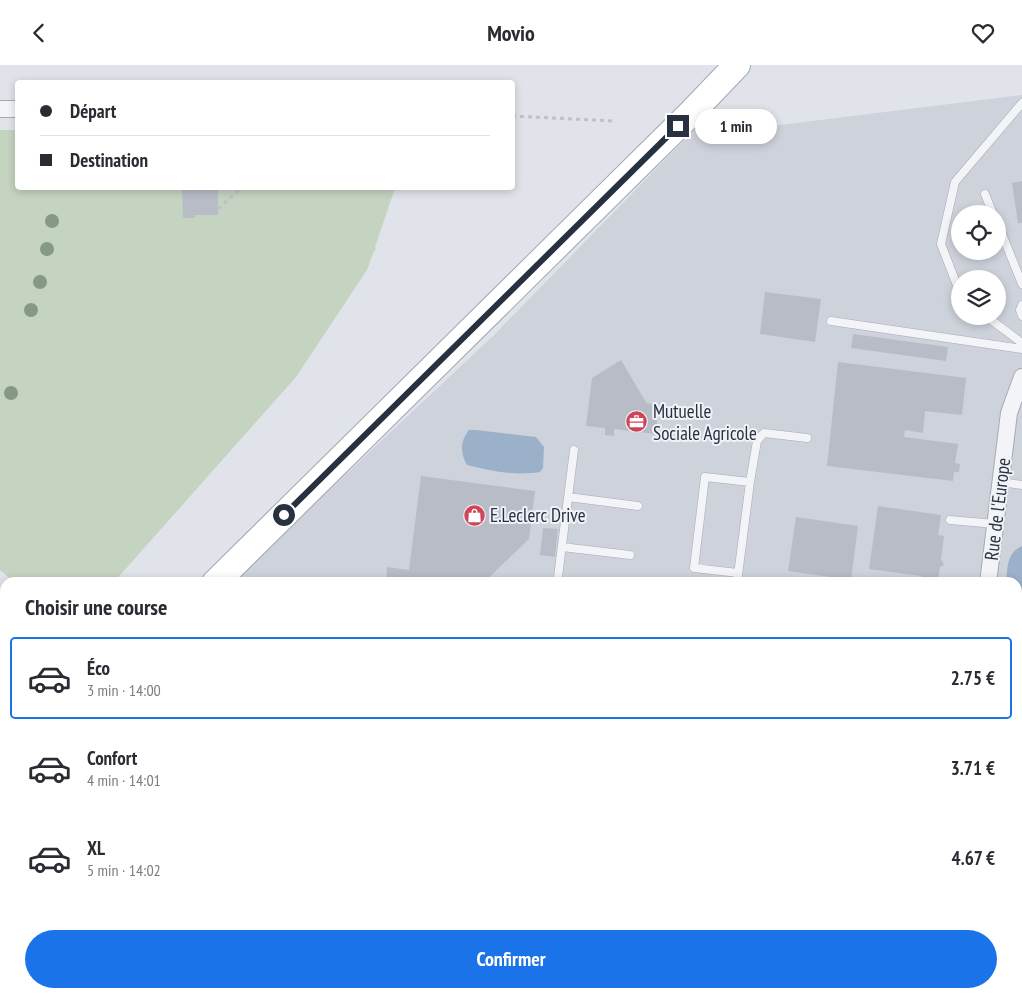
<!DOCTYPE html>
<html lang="fr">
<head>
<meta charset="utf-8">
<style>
	body { margin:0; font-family:"PT Sans Narrow",sans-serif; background:#f7f7f7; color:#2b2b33; height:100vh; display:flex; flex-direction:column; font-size:19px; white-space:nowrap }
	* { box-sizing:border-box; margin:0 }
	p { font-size:16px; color:#7c7c81 }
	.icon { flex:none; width:28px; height:28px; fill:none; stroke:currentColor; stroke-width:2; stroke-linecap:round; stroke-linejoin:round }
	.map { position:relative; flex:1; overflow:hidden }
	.sheet { position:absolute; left:0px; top:512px; width:1022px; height:421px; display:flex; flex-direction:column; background:#fff; border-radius:15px 15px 0 0; box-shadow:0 2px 8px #0003 }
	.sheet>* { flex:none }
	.hud { position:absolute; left:15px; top:15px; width:500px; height:110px; border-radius:5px; box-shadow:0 2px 8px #0003; display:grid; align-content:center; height:110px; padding:0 25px; background:#fff }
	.tools { position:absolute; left:951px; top:140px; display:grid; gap:10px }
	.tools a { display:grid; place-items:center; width:55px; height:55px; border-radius:50%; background:#fff; box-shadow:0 2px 8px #0003; font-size:25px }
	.end { position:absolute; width:22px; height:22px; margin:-11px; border:6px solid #283140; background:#fff; box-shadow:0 0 0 2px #fff }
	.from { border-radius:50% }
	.bubble { position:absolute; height:35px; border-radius:18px; background:#fff; box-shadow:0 2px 8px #0003; font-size:16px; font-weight:600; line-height:35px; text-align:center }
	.hud b { display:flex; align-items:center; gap:18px; height:48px; font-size:19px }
	.hud b+b { border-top:1px solid #e1e1e2 }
	.hud i { width:12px; height:12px; background:#2b2b33 }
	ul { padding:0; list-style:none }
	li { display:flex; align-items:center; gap:15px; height:82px; margin:0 10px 8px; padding:0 15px; border:2px solid transparent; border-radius:5px }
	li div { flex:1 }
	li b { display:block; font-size:19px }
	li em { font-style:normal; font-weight:600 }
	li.active { border-color:#1a73e8 }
	li>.icon { width:45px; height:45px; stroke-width:1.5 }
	h2 { padding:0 25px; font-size:22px; line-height:60px }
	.action { display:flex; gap:10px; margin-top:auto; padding:10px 25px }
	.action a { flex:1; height:58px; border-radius:30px; background:#1a73e8; color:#fff; font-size:20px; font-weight:600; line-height:58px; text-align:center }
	header { display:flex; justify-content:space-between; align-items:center; height:65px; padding:0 25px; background:#fff; font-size:22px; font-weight:600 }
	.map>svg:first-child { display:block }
</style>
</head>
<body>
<header><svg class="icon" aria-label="back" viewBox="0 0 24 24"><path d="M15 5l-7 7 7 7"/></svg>Movio<svg class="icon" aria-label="heart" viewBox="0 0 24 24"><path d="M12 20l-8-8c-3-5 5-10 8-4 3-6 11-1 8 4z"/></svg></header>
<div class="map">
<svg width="1022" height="933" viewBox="0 0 1022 933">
	<rect width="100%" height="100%" fill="#e0e3e9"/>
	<path fill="#ced2db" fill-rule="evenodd" d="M 1022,30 L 1022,933 L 578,933 L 572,929 L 1018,929 L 1018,518 L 230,518 L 494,270 L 698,61 L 755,63 ZM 960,149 L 998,149 L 998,186 L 960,186 ZM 960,214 L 998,214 L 998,251 L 960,251 Z"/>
	<path fill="#c5d3c1" d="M 0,65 L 17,65 L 18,122 L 395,123 L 375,182 L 376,185 L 374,186 L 367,205 L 296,312 L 114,517 L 14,517 L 0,505 Z"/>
	<path fill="#9bb1c9" d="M 469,365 L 476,365 L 536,372 L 544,382 L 543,403 L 540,407 C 517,411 489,406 467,400 C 460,388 460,376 469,365 Z
		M 1022,481 L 1022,562 L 1018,561 L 1018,518 L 1006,517 C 1008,503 1006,488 1022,481 Z"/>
	<path fill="#b7bcc6" d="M 1022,116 L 1022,158 L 1018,158 L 1012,118 Z
		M 205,122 L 218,122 L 218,150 L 195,150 L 195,153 L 183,153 L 182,124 L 205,124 Z
		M 765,227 L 821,234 L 815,277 L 760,269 Z
		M 853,269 L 948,282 L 946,296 L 851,283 Z
		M 621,295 L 644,334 L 647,338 L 658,340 L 656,369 L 614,364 L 614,371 L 605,370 L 605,363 L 586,361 L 592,313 Z
		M 838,297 L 966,313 L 962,350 L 925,346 L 923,368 L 905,365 L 904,372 L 958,379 L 955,398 L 960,399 L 959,407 L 954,407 L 953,416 L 827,401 Z
		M 421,411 L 535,426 L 529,474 L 483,518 L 386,518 L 387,502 L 409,505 Z
		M 878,441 L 941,450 L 938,470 L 944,471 L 941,494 L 944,500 L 940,502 L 938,515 L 935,518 L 921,518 L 921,511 L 869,504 Z
		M 796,452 L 858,461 L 851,515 L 788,506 Z
		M 543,463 L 558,464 L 555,492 L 540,490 Z
		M 1018,675 L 1022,676 L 1022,757 L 1018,756 Z
		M 1018,791 L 1022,791 L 1022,844 L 1018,843 Z
		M 729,929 L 884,929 L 883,933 L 729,933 Z"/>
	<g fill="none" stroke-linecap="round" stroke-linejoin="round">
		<defs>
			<path id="service" d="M 985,129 L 993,149
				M 998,159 L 1022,219
				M 960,228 L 941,179 L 955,117 L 1022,38
				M 1022,240 L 1020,245 L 1022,251
				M 986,251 L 1022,278
				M 831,256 L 1022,284
				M 750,417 L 757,376 L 764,368 L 807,373
				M 1001,417 L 1022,420
				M 568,432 L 638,441
				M 950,455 L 995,459
				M 562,482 L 630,490
				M 559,518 L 558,512 L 574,385
				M 737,518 L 750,417 L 705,412 L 694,503 L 738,508"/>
			<path id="minor" d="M 0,44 L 18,44
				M 988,518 L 1009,348 L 1022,312
				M 933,933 L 934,929"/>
			<path id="tertiary" d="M 0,551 L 5,556
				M 571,929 L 580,933"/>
			<path id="primary" d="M 215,518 L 692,47 L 737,0
				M 0,729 L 5,725"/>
		</defs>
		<use href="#service" stroke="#a5aab3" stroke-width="9"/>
		<use href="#minor" stroke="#a5aab3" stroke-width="18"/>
		<use href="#tertiary" stroke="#a5aab3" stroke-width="21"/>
		<use href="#primary" stroke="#9fa8b5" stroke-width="28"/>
		<path stroke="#bec1c7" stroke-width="3" stroke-dasharray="4 4" stroke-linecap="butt" d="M 512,51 L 614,56
			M 218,144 L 242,122
			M 1018,577 L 1022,577"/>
		<use href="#service" stroke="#f3f4f7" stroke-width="8"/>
		<use href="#minor" stroke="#f3f4f7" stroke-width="16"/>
		<use href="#tertiary" stroke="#f3f4f7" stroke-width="20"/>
		<use href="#primary" stroke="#fff" stroke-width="26"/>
	</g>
	<g fill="#869987">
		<circle cx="52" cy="156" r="7"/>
		<circle cx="47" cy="184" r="7"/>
		<circle cx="40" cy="217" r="7"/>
		<circle cx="31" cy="245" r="7"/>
		<circle cx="11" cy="328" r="7"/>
	</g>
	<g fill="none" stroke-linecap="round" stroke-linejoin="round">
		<path stroke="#283140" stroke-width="6" d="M 284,450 L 678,61"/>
	</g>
	<defs>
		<symbol id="office-disc" viewBox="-11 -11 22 22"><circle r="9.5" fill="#ce4458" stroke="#eff2f6"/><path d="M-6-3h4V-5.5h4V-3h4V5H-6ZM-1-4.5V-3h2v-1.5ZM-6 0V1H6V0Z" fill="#fff"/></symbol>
		<symbol id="shop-disc" viewBox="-11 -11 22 22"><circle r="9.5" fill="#ce4458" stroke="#eff2f6"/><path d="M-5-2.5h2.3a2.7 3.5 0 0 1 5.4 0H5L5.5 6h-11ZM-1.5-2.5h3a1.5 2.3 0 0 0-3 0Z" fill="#fff"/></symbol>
	</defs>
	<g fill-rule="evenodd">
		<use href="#office-disc" x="624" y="344" width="25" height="25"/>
		<use href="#shop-disc" x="462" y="438" width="25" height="25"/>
	</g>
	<g text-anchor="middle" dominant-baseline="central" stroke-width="4" stroke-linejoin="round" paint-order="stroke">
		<g font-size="19" fill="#283140" stroke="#eff2f6" text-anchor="start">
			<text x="653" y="346">Mutuelle<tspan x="653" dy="22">Sociale Agricole</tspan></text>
			<text x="490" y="450">E.Leclerc Drive</text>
		</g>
		<g font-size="19" fill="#283140" stroke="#eff2f6">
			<text transform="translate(997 444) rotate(-83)">Rue de l'Europe</text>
		</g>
	</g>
</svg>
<div class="tools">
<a><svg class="icon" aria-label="locate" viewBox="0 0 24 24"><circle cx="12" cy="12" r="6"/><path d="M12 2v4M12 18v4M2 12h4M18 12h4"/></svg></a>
<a><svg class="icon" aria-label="layers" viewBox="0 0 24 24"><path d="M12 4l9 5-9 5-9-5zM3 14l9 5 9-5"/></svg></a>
</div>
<i class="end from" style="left:284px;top:450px"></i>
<i class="end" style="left:678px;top:61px"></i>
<div class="bubble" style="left:695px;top:44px;width:82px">1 min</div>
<div class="hud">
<b><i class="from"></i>Départ</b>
<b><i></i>Destination</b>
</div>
<section class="sheet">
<h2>Choisir une course</h2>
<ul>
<li class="active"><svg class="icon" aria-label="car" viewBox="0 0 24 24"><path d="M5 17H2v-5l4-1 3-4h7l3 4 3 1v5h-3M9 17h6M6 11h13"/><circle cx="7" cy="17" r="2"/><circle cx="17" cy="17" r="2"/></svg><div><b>Éco</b><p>3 min · 14:00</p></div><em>2.75 €</em></li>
<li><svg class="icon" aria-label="car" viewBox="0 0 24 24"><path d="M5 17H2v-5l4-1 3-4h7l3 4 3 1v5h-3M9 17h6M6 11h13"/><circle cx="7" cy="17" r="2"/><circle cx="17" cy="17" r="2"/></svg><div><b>Confort</b><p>4 min · 14:01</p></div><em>3.71 €</em></li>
<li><svg class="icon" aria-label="car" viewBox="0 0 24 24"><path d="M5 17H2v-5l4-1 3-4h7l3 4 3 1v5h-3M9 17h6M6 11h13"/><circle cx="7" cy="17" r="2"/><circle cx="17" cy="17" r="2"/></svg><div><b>XL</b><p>5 min · 14:02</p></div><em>4.67 €</em></li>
</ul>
<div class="action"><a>Confirmer</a></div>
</section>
</div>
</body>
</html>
